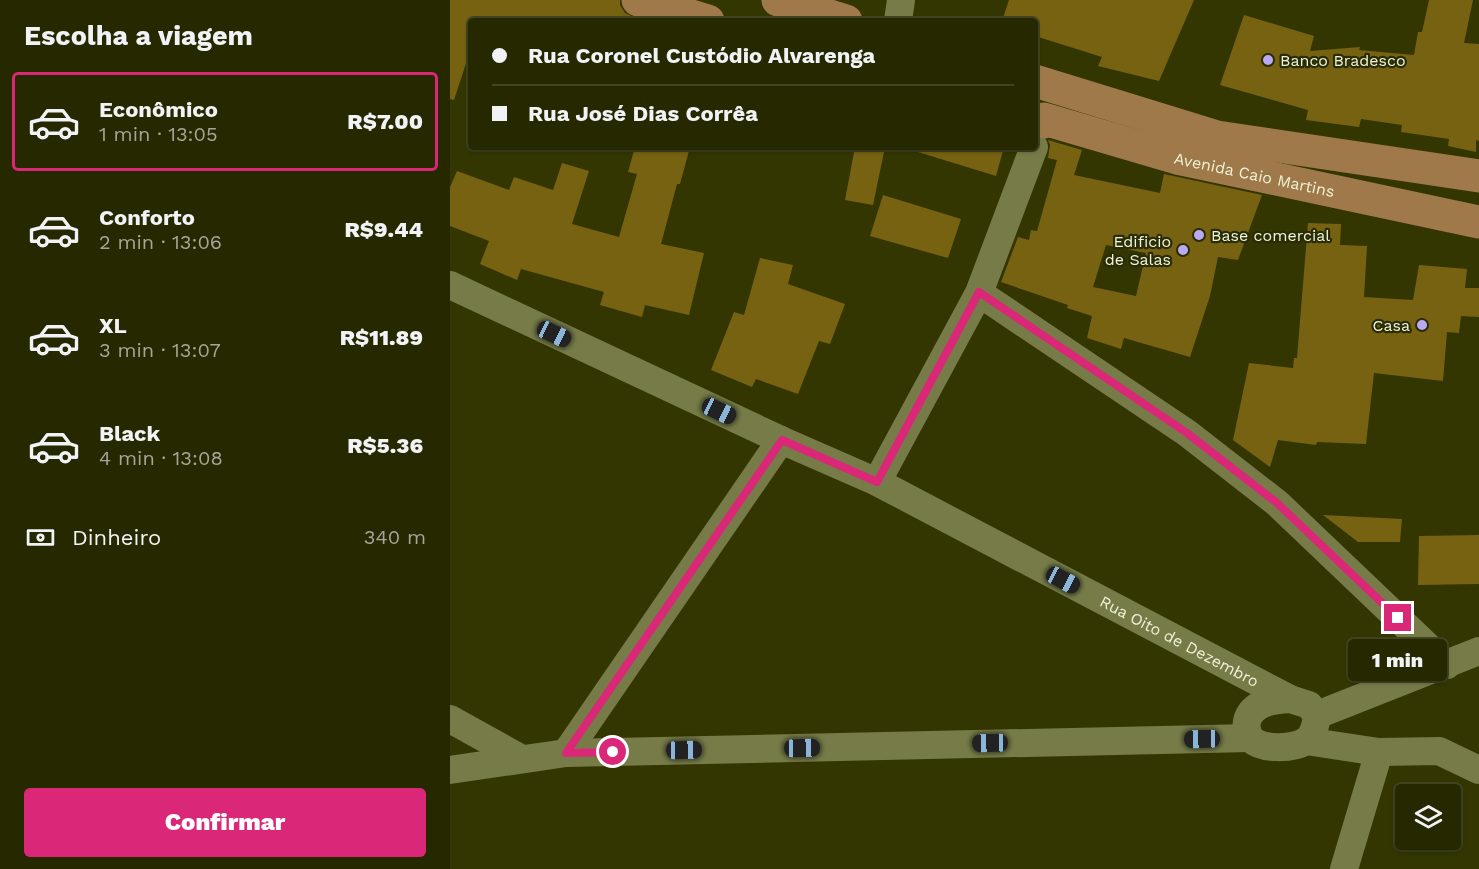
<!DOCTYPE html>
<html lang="pt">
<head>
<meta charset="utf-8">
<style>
	body { margin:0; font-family:"Work Sans",sans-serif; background:#32340f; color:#f1f3f6; height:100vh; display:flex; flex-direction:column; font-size:22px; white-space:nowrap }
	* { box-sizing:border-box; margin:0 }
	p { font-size:20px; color:#a4a699 }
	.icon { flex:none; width:33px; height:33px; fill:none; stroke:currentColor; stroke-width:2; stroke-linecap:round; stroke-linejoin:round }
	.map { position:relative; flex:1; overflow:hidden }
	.panel { display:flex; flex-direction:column; background:#262800; width:450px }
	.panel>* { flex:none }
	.guide { position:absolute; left:18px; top:18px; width:570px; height:132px; border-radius:6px; box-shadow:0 2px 4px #0004,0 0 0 2px #424422; display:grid; align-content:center; height:132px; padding:0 24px; background:#262800 }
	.tools { position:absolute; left:945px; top:784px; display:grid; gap:12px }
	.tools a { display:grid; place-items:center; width:66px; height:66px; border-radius:6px; background:#262800; box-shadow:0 2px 4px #0004,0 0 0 2px #424422; font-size:30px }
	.end { position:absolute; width:27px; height:27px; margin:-14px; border:8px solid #db2777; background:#fff; box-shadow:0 0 0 3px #fff }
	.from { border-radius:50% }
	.bubble { position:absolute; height:42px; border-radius:6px; background:#262800; box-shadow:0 2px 4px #0004,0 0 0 2px #424422; font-size:20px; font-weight:800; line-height:42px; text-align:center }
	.car { position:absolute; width:18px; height:36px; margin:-18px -9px; border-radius:8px; box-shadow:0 0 4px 2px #0007; background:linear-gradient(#222 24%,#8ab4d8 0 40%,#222 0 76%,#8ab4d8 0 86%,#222 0) }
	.guide b { display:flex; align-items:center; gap:21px; height:57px; font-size:22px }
	.guide b+b { border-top:2px solid #424422 }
	.guide i { width:15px; height:15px; background:#f1f3f6 }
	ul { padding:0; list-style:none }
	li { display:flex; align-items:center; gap:18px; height:99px; margin:0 12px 9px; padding:0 12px; border:3px solid transparent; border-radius:6px }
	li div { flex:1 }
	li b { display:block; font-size:22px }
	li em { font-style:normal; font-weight:800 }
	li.active { border-color:#db2777 }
	li>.icon { width:54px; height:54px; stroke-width:1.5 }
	h2 { padding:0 24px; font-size:27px; line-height:72px }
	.pay { display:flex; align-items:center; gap:15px; height:66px; padding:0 24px; font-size:22px }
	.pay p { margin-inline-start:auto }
	.button { display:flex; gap:12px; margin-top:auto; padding:12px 24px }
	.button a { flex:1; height:69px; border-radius:6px; background:#db2777; color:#fff; font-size:24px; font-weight:800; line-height:69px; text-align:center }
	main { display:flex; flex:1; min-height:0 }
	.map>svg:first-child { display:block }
</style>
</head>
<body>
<main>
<section class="panel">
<h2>Escolha a viagem</h2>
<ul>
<li class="active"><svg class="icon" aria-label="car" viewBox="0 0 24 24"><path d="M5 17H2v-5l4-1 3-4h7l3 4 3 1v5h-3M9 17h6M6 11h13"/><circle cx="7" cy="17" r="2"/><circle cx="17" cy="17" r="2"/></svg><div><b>Econômico</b><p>1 min · 13:05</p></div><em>R$7.00</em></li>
<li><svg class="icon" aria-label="car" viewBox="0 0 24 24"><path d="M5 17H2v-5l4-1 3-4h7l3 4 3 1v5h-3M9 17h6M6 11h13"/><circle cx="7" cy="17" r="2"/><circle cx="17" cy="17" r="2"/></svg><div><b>Conforto</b><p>2 min · 13:06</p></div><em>R$9.44</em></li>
<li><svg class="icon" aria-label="car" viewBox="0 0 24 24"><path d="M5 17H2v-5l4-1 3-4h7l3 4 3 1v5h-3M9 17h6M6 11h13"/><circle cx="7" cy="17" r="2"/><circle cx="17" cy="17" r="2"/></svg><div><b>XL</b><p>3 min · 13:07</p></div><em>R$11.89</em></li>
<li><svg class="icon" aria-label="car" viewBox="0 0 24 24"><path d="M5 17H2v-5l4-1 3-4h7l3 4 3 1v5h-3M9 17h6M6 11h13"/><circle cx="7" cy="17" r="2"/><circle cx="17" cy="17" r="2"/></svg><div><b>Black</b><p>4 min · 13:08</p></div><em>R$5.36</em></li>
</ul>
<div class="pay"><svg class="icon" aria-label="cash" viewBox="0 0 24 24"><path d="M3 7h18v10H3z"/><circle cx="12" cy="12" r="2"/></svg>Dinheiro<p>340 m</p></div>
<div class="button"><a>Confirmar</a></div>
</section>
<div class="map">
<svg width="1029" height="869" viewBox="0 0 1029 869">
	<rect width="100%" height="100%" fill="#333600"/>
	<path fill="#776212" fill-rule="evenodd" d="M 0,0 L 170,0 L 170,5 L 175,13 L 193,21 L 21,21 L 21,48 L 4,100 L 0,99 Z
		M 559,0 L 744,0 L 709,81 L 648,66 L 652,57 L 585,36 L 585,21 L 552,21 Z
		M 979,0 L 1023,0 L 1014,43 L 1029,44 L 1029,141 L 1026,140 L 1026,152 L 998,146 L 999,139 L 951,132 L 952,125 L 911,119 L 909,127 L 856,120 L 858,110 L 770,85 L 794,15 L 864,36 L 860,51 L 910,47 L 909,50 L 964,55 L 968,32 L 972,32 Z
		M 598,140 L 632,150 L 624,175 L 710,193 L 714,174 L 812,195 L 788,260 L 768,257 L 760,296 L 740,357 L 674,338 L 671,349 L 637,338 L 642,316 L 617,308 L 618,305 L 551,282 L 568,237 L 579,240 L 581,230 L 587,231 L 607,160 L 598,158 L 600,145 ZM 656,245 L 696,253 L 686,296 L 643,287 Z
		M 185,147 L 240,147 L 230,184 L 227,184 L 211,244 L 254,253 L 239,315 L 195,305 L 192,317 L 150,305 L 154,292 L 71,269 L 67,280 L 30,264 L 39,241 L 0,226 L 0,187 L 7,171 L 59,190 L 64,177 L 103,190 L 112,163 L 139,171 L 122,224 L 169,237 L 187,174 L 178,172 Z
		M 405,147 L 435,147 L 423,205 L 395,200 Z
		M 469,147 L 554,147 L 546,176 L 468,152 Z
		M 433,195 L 511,219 L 498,258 L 420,236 Z
		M 858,223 L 891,224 L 890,245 L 917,246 L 914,297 L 963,300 L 969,265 L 1017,269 L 1015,288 L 1029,288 L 1029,317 L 1011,316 L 1009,333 L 997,332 L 993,381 L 924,373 L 916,444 L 867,442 L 866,445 L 828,440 L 820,467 L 783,440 L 799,363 L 843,368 L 844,358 L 847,358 Z
		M 310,258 L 343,265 L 338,284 L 395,304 L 380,344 L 369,341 L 348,394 L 306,379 L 302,387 L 261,370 L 284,312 L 294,315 Z
		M 873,515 L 952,519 L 950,542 L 908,542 Z
		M 1029,535 L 1029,584 L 968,585 L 969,536 Z"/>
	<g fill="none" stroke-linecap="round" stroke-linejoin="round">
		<g stroke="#767b48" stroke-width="28">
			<path d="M 448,21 L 451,0"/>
			<path id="s1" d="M 0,285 L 331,440 L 427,482 L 840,699"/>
			<path d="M 529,293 L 737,433 L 827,503 L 997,665"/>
			<path d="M 427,482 L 529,293 L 584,147"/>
			<path d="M 840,699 L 859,705 L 867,715 C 866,724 864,735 856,741 C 843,749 812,750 801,739 C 797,734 796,727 797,721 C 802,702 824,700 840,699 Z"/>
			<path d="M 867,715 L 1029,651"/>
			<path d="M 0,719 L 72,759"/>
			<path d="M 856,741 L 929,752 L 989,751 L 1029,770"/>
			<path d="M 116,753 L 331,440"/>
			<path d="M 0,770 L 116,753 L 800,738"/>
			<path d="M 894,869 L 929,752"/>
		</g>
		<g stroke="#9f7949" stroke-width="33">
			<path d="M 188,0 L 258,21"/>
			<path d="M 328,0 L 396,21"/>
			<path d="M 585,81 L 767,137 L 1029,176"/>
			<path id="s2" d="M 585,120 L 594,122 L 594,119 L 727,158 L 1029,222"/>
		</g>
	</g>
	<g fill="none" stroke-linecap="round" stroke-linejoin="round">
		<path stroke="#db2777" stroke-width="8" d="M 163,752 L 116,753 L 332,440 L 427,482 L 529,292 L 737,433 L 827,503 L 948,618"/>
	</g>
	<g fill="#baaaf6" stroke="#292c05" stroke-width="2">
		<circle cx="818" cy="60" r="6"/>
		<circle cx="749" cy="235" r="6"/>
		<circle cx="733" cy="250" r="6"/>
		<circle cx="972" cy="325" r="6"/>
	</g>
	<g text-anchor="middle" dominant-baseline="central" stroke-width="4.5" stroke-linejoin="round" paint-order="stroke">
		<g font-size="16" fill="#eff3d7" stroke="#292c05" text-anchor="start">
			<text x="830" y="60">Banco Bradesco</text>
			<text x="761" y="235">Base comercial</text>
			<text x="721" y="241" text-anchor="end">Edificio<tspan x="721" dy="18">de Salas</tspan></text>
			<text x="960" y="325" text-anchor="end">Casa</text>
		</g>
		<g font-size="16" fill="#eff3d7" stroke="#292c05">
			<text stroke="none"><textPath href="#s2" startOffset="230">Avenida Caio Martins</textPath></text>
			<text stroke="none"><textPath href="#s1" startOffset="812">Rua Oito de Dezembro</textPath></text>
		</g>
	</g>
</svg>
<div class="tools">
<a><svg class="icon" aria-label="layers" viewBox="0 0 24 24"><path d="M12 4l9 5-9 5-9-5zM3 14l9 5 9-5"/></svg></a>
</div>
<i class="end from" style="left:163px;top:752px"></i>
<i class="end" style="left:948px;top:618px"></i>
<div class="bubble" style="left:898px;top:639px;width:99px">1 min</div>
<i class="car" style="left:104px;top:334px;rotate:115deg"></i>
<i class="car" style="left:269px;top:411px;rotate:115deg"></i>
<i class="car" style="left:613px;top:580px;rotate:118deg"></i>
<i class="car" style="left:752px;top:739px;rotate:269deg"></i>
<i class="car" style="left:540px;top:743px;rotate:269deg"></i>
<i class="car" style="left:352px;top:748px;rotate:89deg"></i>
<i class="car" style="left:234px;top:750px;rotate:89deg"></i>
<div class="guide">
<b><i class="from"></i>Rua Coronel Custódio Alvarenga</b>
<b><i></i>Rua José Dias Corrêa</b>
</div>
</div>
</main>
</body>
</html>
